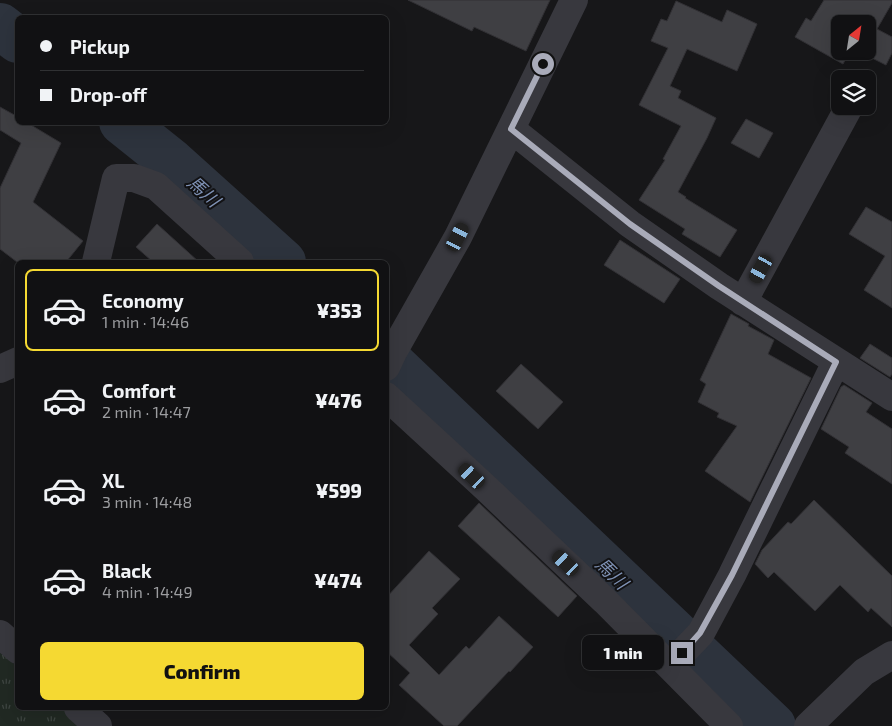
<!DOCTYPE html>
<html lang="en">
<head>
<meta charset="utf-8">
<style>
	body { margin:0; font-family:"Exo 2","Noto Sans JP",sans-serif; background:#1e1f21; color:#f1f3f6; height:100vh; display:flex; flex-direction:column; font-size:19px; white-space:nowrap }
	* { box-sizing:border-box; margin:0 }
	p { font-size:16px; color:#9c9da0 }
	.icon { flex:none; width:28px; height:28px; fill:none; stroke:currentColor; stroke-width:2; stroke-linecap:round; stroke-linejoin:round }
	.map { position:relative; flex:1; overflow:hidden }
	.sheet { position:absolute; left:15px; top:260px; width:374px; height:450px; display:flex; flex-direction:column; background:#111113; border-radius:8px; box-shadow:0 5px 20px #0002,0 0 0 1px #303133 }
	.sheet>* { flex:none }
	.top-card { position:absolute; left:15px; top:15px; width:374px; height:110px; border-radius:8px; box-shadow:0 5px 20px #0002,0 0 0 1px #303133; display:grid; align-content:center; height:110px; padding:0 25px; background:#111113 }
	.needle { width:32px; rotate:30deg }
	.controls { position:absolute; left:831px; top:15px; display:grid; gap:10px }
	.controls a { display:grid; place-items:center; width:45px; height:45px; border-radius:8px; background:#111113; box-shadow:0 5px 20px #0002,0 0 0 1px #303133; font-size:25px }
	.end { position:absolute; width:22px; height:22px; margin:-11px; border:6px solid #a9abb9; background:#111; box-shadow:0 0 0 2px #111 }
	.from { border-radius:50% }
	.bubble { position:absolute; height:35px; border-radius:8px; background:#111113; box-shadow:0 5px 20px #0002,0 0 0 1px #303133; font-size:16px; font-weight:800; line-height:35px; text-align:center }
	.car { position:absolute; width:15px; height:30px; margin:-15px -8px; border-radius:6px; box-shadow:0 0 4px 1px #0007; background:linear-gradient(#222 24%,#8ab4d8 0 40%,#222 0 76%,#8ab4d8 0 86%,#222 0) }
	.top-card b { display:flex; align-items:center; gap:18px; height:48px; font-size:19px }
	.top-card b+b { border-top:1px solid #303133 }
	.top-card i { width:12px; height:12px; background:#f1f3f6 }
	ul { padding:9px 0 0; list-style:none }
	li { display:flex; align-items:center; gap:15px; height:82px; margin:0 10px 8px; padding:0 15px; border:2px solid transparent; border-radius:8px }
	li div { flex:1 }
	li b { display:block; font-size:19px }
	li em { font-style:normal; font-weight:800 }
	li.selected { border-color:#f5d932 }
	li>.icon { width:45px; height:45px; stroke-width:1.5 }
	.primary-button { display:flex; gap:10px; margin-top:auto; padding:10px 25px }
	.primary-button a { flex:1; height:58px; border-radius:8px; background:#f5d932; color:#111; font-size:20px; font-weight:800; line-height:58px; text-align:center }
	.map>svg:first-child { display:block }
</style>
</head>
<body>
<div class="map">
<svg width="892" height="726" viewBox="0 0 892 726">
	<defs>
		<pattern id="grass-tufts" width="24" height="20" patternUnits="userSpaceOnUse" patternTransform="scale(1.25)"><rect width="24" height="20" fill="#212923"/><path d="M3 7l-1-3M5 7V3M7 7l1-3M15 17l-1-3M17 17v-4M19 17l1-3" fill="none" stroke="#3e4541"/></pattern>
	</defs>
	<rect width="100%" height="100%" fill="#171719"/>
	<path fill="url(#grass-tufts)" d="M 0,650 L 17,667 L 18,708 L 61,708 L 81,726 L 0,726 Z"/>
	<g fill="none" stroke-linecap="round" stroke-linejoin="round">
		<path stroke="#2d333d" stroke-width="46" d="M 0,26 L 18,40
			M 122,122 L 172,162 L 283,262
			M 386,358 L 773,726"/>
	</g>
	<path fill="#3f3f43" stroke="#323135" d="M 408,0 L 550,0 L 526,51 L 474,27 L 472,31 Z
		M 824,0 L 892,0 L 892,3 L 877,29 L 892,37 L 892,53 L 886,65 L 858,51 L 868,51 L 868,24 L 840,24 L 840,51 L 850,51 L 843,64 L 795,37 L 806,18 L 811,21 Z
		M 676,1 L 722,22 L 727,10 L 757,24 L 737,71 L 687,49 L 670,86 L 681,91 L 678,98 L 716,118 L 707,138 L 678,192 L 686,197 L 685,198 L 737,230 L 720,257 L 682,234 L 685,229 L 639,200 L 665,160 L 663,159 L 681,126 L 639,105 L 668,48 L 651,41 L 661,19 L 667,21 Z
		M 0,107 L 18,117 L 18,122 L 26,122 L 61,143 L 33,202 L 83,241 L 66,262 L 17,262 L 0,249 L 0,188 L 21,143 L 0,130 Z
		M 746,119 L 773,133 L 759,158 L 731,143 Z
		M 866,207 L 892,222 L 892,308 L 864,290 L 885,256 L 849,234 Z
		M 157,224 L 199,262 L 153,262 L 136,247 Z
		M 620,240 L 680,279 L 664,303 L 604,265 Z
		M 731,314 L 749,324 L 748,326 L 774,340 L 768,354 L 811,378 L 750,502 L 705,471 L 737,426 L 717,417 L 719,413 L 698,402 L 706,384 L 700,380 Z
		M 870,344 L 892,358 L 892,374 L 890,377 L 860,358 Z
		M 521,364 L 563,402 L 538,429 L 496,391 Z
		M 844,385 L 872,403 L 866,412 L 892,429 L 892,484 L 845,453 L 849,447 L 821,429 L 841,387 Z
		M 814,500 L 892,576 L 892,627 L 871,608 L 868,612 L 840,585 L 815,611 L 774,572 L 768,578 L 755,564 L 762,550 L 788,522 L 791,524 Z
		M 479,503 L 577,596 L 558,617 L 458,526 Z
		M 429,551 L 460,579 L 432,608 L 438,614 L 409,645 L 439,675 L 466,646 L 469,649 L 499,616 L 533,647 L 510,672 L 509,671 L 457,726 L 444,726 L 399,685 L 410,673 L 386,651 L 386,598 Z"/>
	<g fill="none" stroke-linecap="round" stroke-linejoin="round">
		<path stroke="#38383e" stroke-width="28" d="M 511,129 L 630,224 L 719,286 L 892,397
			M 96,262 L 116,178 L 134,178 L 156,186 L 240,262
			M 743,302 L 849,107
			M 386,367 L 393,352 L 458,237 L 574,0
			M 0,369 L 18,361
			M 386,396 L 487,489 L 605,601 L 729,726
			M 0,634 L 18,650
			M 669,665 L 682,653 L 701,633 L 732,575 L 836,362
			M 78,708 L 98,726
			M 808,726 L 864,672 L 892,655"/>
	</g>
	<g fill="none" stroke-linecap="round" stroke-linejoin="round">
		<path stroke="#a9abb9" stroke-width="6" d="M 543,64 L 511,129 L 630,224 L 719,286 L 836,362 L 732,575 L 700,633 L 682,653"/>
	</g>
	<g text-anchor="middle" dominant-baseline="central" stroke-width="4" stroke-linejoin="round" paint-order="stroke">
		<g font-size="18" font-style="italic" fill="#7f92b5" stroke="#121214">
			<text transform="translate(204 191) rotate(42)">馬川</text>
			<text transform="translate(612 573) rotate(44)">馬川</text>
		</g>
	</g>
</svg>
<div class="controls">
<a><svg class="needle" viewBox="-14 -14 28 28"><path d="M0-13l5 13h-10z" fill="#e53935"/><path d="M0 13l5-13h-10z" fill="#9c9da0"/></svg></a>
<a><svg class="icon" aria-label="layers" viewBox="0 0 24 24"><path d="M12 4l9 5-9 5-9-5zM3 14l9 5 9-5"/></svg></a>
</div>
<i class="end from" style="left:543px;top:64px"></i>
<i class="end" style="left:682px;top:653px"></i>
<div class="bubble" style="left:582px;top:635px;width:82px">1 min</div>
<i class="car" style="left:458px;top:237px;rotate:27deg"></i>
<i class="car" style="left:761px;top:269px;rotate:209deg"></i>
<i class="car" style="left:472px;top:476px;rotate:313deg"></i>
<i class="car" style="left:566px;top:563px;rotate:313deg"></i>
<div class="top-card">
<b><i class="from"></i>Pickup</b>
<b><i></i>Drop-off</b>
</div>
<section class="sheet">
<ul>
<li class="selected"><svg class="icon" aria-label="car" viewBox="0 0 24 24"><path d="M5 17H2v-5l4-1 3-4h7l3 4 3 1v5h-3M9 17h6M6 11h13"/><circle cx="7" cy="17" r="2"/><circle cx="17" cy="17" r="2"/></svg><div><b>Economy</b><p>1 min · 14:46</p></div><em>¥353</em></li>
<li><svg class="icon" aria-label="car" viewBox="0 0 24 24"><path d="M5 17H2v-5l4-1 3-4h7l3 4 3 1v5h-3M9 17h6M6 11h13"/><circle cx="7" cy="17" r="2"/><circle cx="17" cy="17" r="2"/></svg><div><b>Comfort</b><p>2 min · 14:47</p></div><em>¥476</em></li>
<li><svg class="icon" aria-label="car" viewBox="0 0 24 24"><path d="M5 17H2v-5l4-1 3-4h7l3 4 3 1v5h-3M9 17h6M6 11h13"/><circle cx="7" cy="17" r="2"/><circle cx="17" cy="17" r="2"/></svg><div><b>XL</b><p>3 min · 14:48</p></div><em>¥599</em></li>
<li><svg class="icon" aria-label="car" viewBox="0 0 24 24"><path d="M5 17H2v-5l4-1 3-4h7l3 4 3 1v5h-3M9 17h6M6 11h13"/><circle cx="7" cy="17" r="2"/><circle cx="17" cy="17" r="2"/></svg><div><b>Black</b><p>4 min · 14:49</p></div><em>¥474</em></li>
</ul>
<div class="primary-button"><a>Confirm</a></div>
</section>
</div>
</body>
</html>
